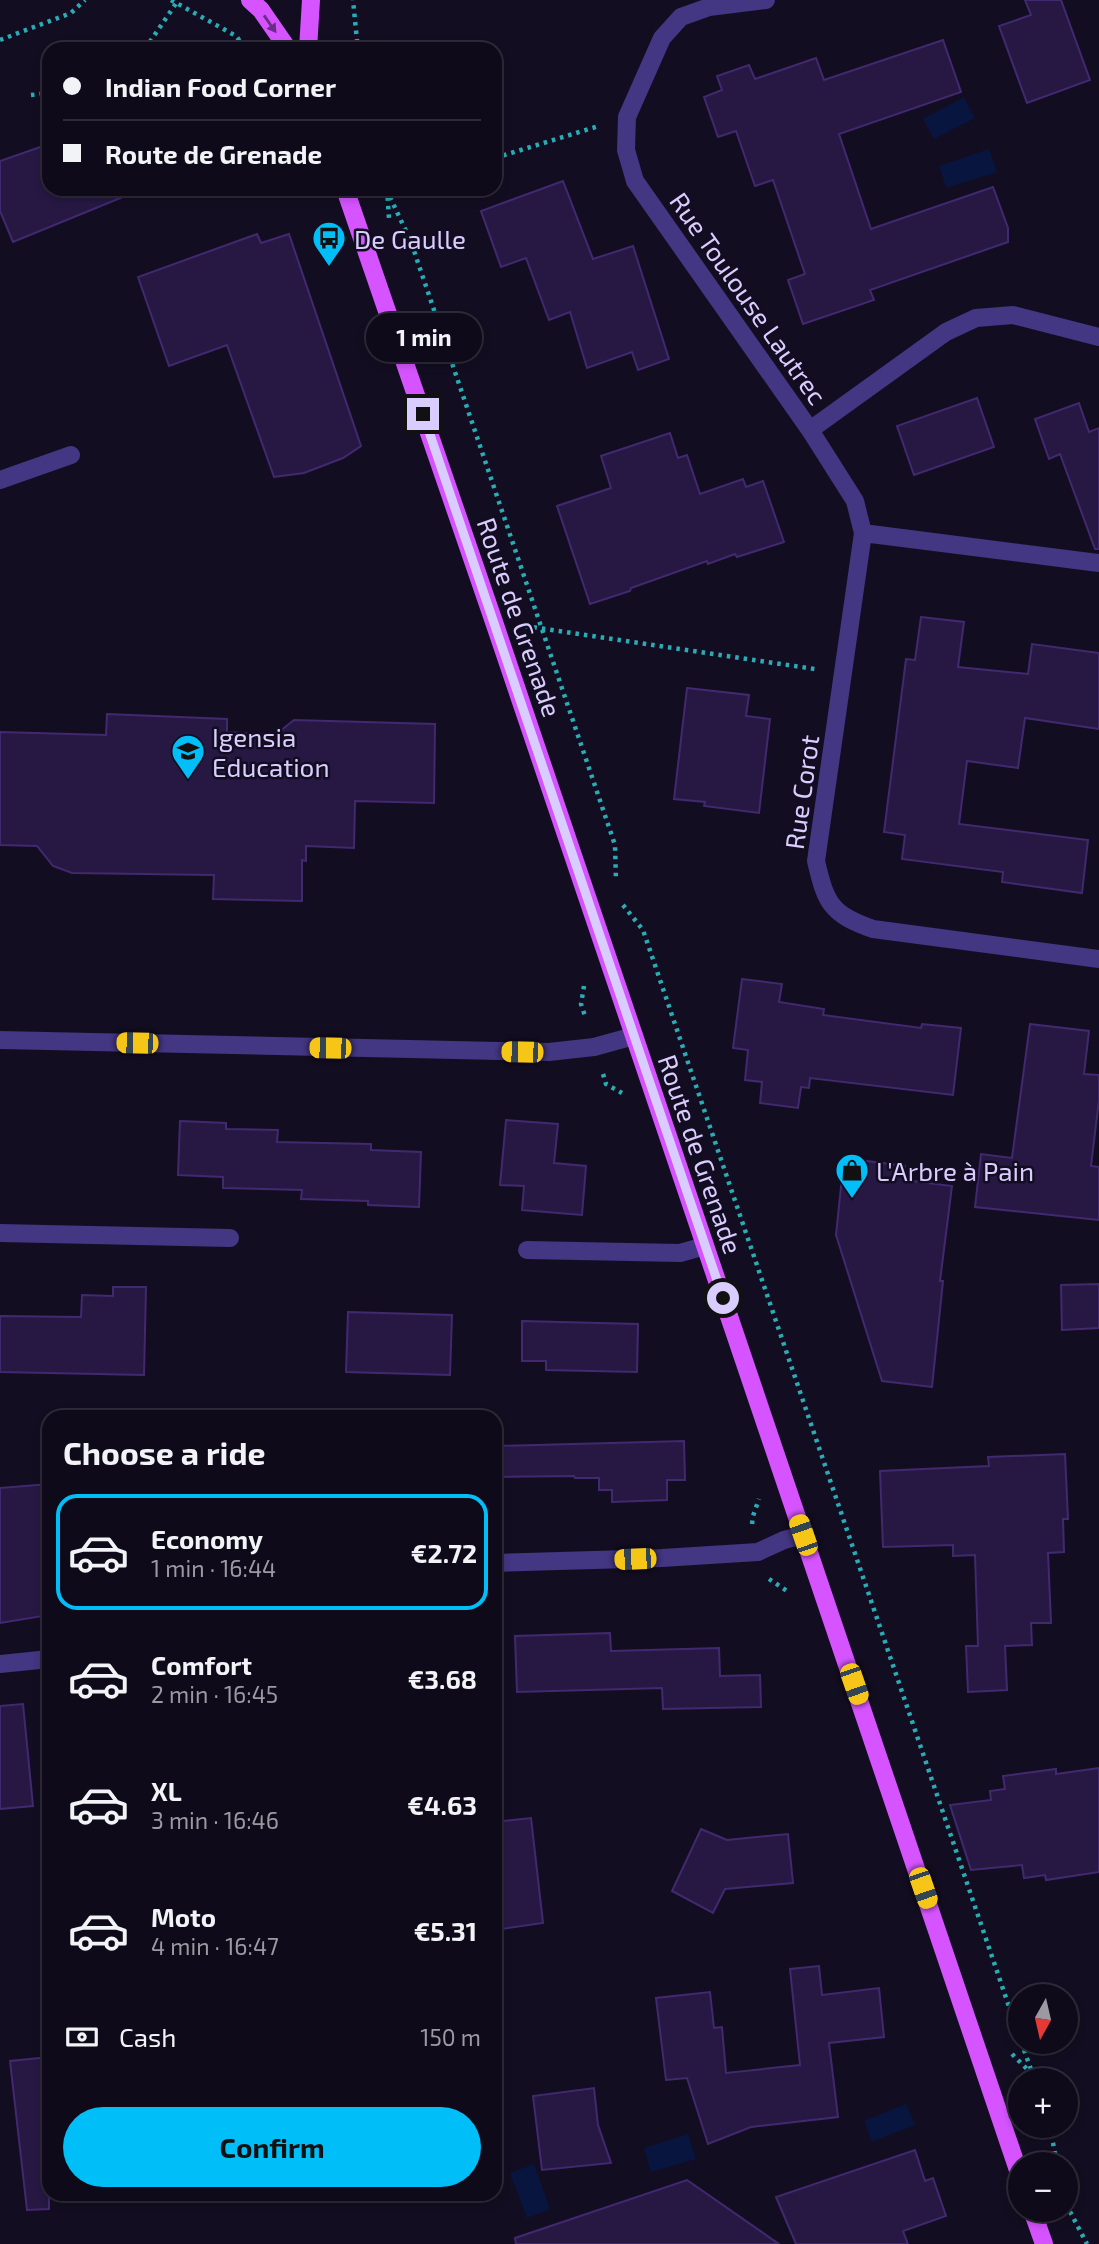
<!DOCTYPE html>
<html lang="en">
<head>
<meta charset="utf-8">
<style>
	body { margin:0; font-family:"Exo 2",sans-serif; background:#171322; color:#f1f3f6; height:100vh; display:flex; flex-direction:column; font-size:26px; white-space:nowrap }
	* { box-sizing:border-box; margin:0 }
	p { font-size:23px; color:#9b9aa2 }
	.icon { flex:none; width:38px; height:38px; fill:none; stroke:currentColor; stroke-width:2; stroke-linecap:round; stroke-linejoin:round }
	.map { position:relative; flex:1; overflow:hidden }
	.side { position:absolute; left:42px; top:1410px; width:460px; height:791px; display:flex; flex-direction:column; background:#0e0a19; border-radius:21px; box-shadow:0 4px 10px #0003,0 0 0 2px #2e2b38 }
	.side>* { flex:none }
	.hud { position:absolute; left:42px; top:42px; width:460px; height:154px; border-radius:21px; box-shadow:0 4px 10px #0003,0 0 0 2px #2e2b38; display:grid; align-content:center; height:154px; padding:0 21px; background:#0e0a19 }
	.needle { width:46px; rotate:188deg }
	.buttons { position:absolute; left:1008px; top:1984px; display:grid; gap:14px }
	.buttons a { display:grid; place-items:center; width:70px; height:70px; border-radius:50%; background:#0e0a19; box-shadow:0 4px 10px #0003,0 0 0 2px #2e2b38; font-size:35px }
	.end { position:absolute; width:32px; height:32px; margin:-16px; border:9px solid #d9cdff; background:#111; box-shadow:0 0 0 4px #111 }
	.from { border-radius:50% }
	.bubble { position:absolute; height:49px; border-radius:24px; background:#0e0a19; box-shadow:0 4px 10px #0003,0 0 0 2px #2e2b38; font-size:23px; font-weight:700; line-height:49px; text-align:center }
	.car { position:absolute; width:21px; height:42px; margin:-21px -10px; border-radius:9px; box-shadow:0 0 5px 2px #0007; background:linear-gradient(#f5c518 24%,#345 0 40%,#f5c518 0 76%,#345 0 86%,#f5c518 0) }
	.hud b { display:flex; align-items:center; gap:24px; height:66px; font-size:26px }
	.hud b+b { border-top:2px solid #2e2b38 }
	.hud i { width:18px; height:18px; background:#f1f3f6 }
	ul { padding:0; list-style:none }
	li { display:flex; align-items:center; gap:21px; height:116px; margin:0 14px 10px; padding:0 7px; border:4px solid transparent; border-radius:21px }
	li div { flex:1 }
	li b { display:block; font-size:26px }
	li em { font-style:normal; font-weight:700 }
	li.on { border-color:#00bef8 }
	li>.icon { width:63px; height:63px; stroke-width:1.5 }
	h2 { padding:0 21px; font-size:32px; line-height:84px }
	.pay { display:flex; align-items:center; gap:18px; height:77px; padding:0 21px; font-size:26px }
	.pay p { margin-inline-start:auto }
	.primary-button { display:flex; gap:14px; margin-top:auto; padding:14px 21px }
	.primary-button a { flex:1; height:80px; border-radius:42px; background:#00bef8; color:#111; font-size:28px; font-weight:700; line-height:80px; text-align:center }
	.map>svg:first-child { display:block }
</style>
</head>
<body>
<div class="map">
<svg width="1099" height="2244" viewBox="0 0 1099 2244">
	<rect width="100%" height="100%" fill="#130d21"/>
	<path fill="#08153f" d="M 964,97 L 975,118 L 934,139 L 923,119 Z
		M 989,149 L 997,172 L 946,188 L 939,166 Z
		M 906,2104 L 915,2125 L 872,2142 L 864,2121 Z
		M 688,2134 L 696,2159 L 651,2172 L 644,2148 Z
		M 534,2164 L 550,2209 L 527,2218 L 510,2173 Z"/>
	<path fill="#261843" stroke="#412970" stroke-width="2" d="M 1025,0 L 1061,0 L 1090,80 L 1027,103 L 999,26 L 1031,15 Z
		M 943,40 L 961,92 L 839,134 L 871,229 L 993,187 L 1008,228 L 1008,242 L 870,290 L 874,300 L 803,324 L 788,280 L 805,274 L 773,180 L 755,186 L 736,131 L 718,137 L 704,97 L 722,90 L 717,76 L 749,65 L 755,79 L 816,58 L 824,80 Z
		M 49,144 L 49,189 L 140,190 L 13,242 L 0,211 L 0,161 Z
		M 563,181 L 593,259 L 633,246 L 669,359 L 638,370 L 632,352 L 587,368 L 570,312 L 549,320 L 526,258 L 501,267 L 481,211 Z
		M 257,234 L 261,243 L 289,234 L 361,446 L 343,458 L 304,473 L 274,477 L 227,345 L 169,366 L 138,277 Z
		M 977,398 L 994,447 L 914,475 L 897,426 Z
		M 1079,403 L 1089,432 L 1099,428 L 1099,549 L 1095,549 L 1060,454 L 1049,459 L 1035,419 Z
		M 670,433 L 678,458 L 687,455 L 700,494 L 743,479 L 746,487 L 763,481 L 784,542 L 737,557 L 735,554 L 708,564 L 707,561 L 631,588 L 630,591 L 590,604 L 557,506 L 611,488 L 601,456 Z
		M 921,617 L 964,622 L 958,667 L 1028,674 L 1032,644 L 1099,653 L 1099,729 L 1025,718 L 1018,768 L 967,761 L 959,824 L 1088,840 L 1082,893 L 1002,882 L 1003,872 L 902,859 L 905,835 L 884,832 L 906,659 L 915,660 Z
		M 687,688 L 749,695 L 746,716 L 770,719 L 759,813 L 704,806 L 705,802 L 674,799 Z
		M 107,714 L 227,719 L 227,732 L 275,735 L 294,720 L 435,724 L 434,803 L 355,801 L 354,848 L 306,846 L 306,861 L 302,860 L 302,901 L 213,899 L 214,875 L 72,873 L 53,866 L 37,846 L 0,845 L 0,732 L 106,735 Z
		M 742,979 L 782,984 L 779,1002 L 824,1009 L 823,1015 L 921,1028 L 922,1024 L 961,1028 L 953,1095 L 810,1078 L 809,1088 L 801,1087 L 798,1108 L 760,1103 L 762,1082 L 745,1080 L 748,1050 L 733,1048 Z
		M 1030,1024 L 1089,1031 L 1084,1074 L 1099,1075 L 1099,1100 L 1091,1166 L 1099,1167 L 1099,1220 L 975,1207 L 981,1154 L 1012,1158 Z
		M 506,1120 L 558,1124 L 554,1163 L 586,1166 L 582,1215 L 522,1210 L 524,1186 L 500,1185 Z
		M 180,1121 L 226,1123 L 226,1129 L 278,1130 L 277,1142 L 371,1144 L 371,1150 L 421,1152 L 419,1207 L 368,1205 L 368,1201 L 301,1199 L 302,1190 L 223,1188 L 223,1177 L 178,1175 Z
		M 844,1158 L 905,1166 L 905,1180 L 952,1186 L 940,1281 L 943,1281 L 932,1387 L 882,1381 L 836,1235 Z
		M 1099,1284 L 1099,1328 L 1062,1330 L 1061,1285 Z
		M 113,1287 L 146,1287 L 144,1375 L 0,1372 L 0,1316 L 81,1317 L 82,1295 L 113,1296 Z
		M 348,1312 L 452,1315 L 450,1375 L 346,1372 Z
		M 522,1321 L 638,1324 L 637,1372 L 546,1370 L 546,1361 L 522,1361 Z
		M 684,1441 L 685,1480 L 667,1480 L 667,1500 L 612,1502 L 612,1490 L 599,1490 L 599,1478 L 575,1478 L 574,1476 L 495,1477 L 495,1446 Z
		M 1065,1454 L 1068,1519 L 1063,1519 L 1064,1552 L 1048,1553 L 1051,1623 L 1031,1623 L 1032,1645 L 1005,1646 L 1007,1690 L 968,1692 L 966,1646 L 978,1646 L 975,1555 L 953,1556 L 953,1545 L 883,1547 L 880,1471 L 989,1466 L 988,1457 Z
		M 49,1484 L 49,1615 L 0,1623 L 0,1488 Z
		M 610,1633 L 611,1651 L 719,1648 L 720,1676 L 760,1675 L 761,1707 L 663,1709 L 662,1688 L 517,1692 L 515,1636 Z
		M 23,1704 L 33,1806 L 0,1809 L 0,1706 Z
		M 1099,1768 L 1099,1872 L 1046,1880 L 1045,1875 L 1024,1878 L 1022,1865 L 971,1870 L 950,1805 L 991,1800 L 990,1791 L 1005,1789 L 1003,1776 L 1056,1769 L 1056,1774 Z
		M 531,1818 L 543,1923 L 495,1930 L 495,1822 Z
		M 701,1829 L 727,1840 L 788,1834 L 793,1883 L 725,1889 L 713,1913 L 672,1891 Z
		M 819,1966 L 822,1995 L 879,1988 L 884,2037 L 829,2043 L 838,2117 L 751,2127 L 708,2144 L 687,2078 L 666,2080 L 656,1998 L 710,1992 L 714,2028 L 722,2027 L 726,2073 L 800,2065 L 790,1969 Z
		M 49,2057 L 49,2209 L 27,2210 L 10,2061 Z
		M 594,2088 L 598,2125 L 611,2163 L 542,2170 L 533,2096 Z
		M 915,2150 L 925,2181 L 933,2178 L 946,2216 L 903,2231 L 908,2244 L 796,2244 L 776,2197 Z
		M 687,2180 L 779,2244 L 516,2244 L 515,2238 Z"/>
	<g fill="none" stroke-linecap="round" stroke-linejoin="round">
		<path stroke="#2aacb6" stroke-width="4.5" stroke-dasharray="3.5 5" stroke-linecap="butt" d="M 171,0 L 236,36 L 246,49
			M 0,40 L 71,13 L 85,0
			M 145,49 L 177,2
			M 351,49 L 357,41 L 353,0
			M 31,95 L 49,93
			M 495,158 L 599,126
			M 387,189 L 389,219
			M 386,193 L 398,189
			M 390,197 L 411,242 L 615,845 L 616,881
			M 525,626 L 815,669
			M 623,905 L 643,930 L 1020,2039
			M 584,986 L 581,1004 L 586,1019
			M 603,1074 L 606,1084 L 622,1093
			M 752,1524 L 753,1516 L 759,1499
			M 769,1579 L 790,1593
			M 1021,2042 L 1032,2072
			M 1012,2054 L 1034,2076 L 1036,2081
			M 1050,2126 L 1057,2165
			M 1066,2204 L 1087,2244"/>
		<path stroke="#433682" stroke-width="18" d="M 766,0 L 709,7 L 681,17 L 662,38 L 627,117 L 626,150 L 635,181 L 810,430 L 946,332 L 976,318 L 1013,315 L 1099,337
			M 810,430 L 855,501 L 863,533 L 1099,563
			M 0,480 L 71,455
			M 863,533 L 816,861 C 826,904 831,914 873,929 L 1099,959
			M 0,1040 L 549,1052 L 594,1047 L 634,1036
			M 0,1233 L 230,1238
			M 527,1250 L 680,1253 L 705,1246
			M 495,1563 L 662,1558 L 758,1552 L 784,1540 L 803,1535
			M 0,1664 L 49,1659"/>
		<path stroke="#d654ff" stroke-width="18" d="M 250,0 L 261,10 L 288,49
			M 308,49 L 311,0
			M 345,189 L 494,622 L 1020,2176
			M 1032,2210 L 1044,2244"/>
	</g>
	<defs><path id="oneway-solid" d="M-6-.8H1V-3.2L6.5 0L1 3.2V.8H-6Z" transform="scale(1.75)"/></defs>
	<use fill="#6b2d85" href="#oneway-solid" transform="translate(270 24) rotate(55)"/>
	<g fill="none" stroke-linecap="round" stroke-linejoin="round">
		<path stroke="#d9cdff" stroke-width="9" d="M 423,414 L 723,1298"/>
	</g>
	<defs>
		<symbol id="bus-pin" viewBox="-11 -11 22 30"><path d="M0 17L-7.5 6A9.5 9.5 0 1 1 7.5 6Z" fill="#00bef8" stroke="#130d21"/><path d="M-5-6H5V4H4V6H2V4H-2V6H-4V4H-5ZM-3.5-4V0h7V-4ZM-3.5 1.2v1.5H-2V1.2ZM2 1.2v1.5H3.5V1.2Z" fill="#111"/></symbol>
		<symbol id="university-pin" viewBox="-11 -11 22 30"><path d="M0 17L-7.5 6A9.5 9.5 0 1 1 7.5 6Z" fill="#00bef8" stroke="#130d21"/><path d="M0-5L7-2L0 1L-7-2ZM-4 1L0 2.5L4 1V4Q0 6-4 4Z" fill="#111"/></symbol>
		<symbol id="shop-pin" viewBox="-11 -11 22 30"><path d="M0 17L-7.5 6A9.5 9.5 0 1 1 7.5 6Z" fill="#00bef8" stroke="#130d21"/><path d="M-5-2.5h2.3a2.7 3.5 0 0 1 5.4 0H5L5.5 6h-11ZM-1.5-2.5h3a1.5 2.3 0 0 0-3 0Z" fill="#111"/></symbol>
	</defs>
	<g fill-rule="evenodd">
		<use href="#bus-pin" x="310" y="219" width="38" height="52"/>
		<use href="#university-pin" x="169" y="732" width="38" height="52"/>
		<use href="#shop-pin" x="833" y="1151" width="38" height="52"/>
	</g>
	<g text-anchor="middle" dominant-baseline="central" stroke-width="5" stroke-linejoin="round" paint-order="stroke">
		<g font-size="26" fill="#d9cdff" stroke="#130d21" text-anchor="start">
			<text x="354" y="238">De Gaulle</text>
			<text x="212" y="736">Igensia<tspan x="212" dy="30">Education</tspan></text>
			<text x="876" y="1170">L'Arbre à Pain</text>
		</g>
		<g font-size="26" fill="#d9cdff" stroke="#130d21">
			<text transform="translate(749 298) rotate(55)">Rue Toulouse Lautrec</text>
			<text transform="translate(520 617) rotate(71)">Route de Grenade</text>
			<text transform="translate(801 792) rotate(-82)">Rue Corot</text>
			<text transform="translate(701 1154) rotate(71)">Route de Grenade</text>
		</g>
	</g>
</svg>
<div class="buttons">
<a><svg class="needle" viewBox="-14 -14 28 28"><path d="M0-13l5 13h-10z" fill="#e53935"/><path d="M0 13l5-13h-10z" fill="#9b9aa2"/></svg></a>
<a>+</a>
<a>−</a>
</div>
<i class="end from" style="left:723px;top:1298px"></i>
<i class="end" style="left:423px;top:414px"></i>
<div class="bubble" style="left:366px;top:313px;width:116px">1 min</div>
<i class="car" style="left:137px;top:1043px;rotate:271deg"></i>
<i class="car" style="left:330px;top:1048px;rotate:271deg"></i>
<i class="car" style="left:522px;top:1052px;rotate:271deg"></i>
<i class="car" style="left:803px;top:1535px;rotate:341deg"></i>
<i class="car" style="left:635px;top:1559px;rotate:268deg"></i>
<i class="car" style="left:854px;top:1684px;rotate:161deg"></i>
<i class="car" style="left:923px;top:1888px;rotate:161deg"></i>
<div class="hud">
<b><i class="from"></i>Indian Food Corner</b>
<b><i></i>Route de Grenade</b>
</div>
<section class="side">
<h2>Choose a ride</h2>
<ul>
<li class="on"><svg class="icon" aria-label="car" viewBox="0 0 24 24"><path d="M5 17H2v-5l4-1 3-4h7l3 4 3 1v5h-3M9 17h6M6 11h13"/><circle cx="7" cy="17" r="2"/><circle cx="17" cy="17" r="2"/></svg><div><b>Economy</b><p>1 min · 16:44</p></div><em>€2.72</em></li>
<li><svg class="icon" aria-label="car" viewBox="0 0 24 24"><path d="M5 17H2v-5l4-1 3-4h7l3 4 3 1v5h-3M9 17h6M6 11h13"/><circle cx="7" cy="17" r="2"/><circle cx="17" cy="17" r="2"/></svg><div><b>Comfort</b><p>2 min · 16:45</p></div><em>€3.68</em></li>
<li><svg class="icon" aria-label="car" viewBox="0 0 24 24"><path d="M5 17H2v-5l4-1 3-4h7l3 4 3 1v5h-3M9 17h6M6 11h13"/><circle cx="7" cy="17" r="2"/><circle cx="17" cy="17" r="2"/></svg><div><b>XL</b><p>3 min · 16:46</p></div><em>€4.63</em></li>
<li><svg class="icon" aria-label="car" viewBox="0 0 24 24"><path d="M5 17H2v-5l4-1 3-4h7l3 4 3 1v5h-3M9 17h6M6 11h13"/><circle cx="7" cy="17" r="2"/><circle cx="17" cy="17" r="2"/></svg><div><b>Moto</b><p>4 min · 16:47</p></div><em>€5.31</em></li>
</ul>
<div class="pay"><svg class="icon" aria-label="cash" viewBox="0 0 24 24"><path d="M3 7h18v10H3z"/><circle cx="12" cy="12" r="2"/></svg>Cash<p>150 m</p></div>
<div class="primary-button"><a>Confirm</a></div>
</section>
</div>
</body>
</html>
